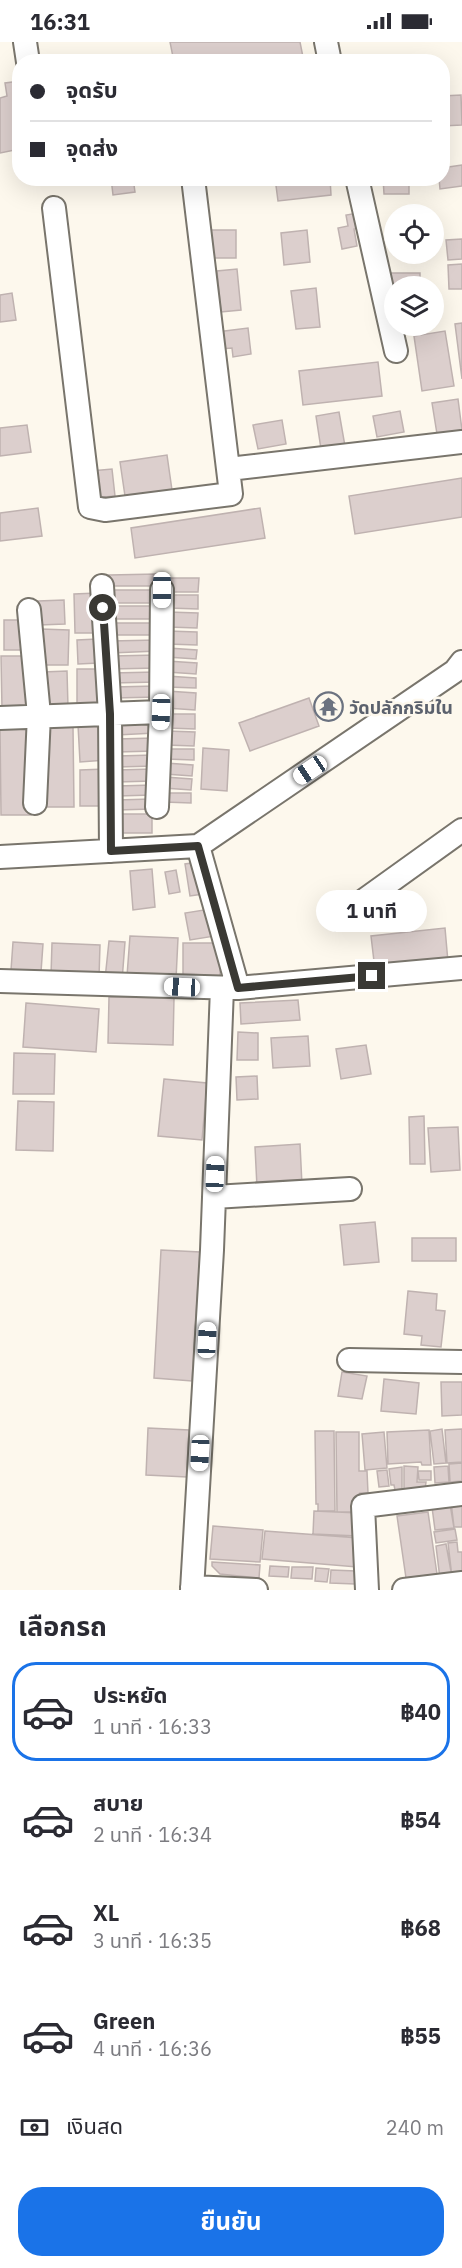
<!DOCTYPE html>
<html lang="th">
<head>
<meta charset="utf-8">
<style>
	body { margin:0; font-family:"IBM Plex Sans","Noto Sans Thai",sans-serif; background:#f7f7f7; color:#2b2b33; height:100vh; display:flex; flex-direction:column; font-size:22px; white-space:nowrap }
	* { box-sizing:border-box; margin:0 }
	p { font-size:20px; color:#7c7c81 }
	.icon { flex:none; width:33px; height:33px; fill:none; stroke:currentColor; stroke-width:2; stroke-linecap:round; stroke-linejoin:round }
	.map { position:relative; height:1548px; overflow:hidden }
	.drawer { display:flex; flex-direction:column; background:#fff; flex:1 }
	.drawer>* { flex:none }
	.guide { position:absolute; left:12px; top:12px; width:438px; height:132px; border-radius:24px; box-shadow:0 6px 24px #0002; display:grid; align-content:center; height:132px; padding:0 18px; background:#fff }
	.fabs { position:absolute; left:384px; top:162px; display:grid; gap:12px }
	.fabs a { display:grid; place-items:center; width:60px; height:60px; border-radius:50%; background:#fff; box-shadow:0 6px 24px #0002; font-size:30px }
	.end { position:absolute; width:27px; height:27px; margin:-14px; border:8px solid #3a3934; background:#fff; box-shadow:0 0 0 3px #fff }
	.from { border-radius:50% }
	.bubble { position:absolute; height:42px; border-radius:21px; background:#fff; box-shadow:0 6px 24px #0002; font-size:20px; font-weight:700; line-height:42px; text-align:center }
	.car { position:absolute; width:18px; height:36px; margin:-18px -9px; border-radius:8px; box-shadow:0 0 4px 2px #0007; background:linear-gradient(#fff 24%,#345 0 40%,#fff 0 76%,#345 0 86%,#fff 0) }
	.guide b { display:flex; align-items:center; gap:21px; height:57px; font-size:22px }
	.guide b+b { border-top:2px solid #e1e1e2 }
	.guide i { width:15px; height:15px; background:#2b2b33 }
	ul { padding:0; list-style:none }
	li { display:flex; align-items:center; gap:18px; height:99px; margin:0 12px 9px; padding:0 6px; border:3px solid transparent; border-radius:24px }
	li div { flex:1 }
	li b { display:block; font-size:22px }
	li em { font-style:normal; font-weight:700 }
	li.on { border-color:#1a73e8 }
	li>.icon { width:54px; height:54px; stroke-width:1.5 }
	h2 { padding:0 18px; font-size:27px; line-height:72px }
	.pay { display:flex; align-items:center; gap:15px; height:66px; padding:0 18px; font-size:22px }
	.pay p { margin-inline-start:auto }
	.primary-button { display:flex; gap:12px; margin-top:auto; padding:12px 18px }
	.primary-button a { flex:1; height:69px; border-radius:24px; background:#1a73e8; color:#fff; font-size:24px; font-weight:700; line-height:69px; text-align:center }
	.status { display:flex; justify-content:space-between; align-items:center; height:42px; padding:0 30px; background:#fff; direction:ltr }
	.status svg { height:16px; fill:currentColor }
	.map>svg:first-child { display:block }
</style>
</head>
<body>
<div class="status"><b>16:31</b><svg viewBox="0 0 49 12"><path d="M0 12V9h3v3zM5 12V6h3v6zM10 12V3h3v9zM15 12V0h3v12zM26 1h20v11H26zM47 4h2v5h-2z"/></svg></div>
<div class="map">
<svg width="462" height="1548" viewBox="0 0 462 1548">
	<rect width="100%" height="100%" fill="#fdf8ed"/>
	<path fill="#dccfcd" stroke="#bfb2b0" stroke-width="1.5" d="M 170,0 L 300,0 L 304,20 L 174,20 Z
		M 20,39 L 20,107 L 0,111 L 0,56 L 7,54 L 5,41 Z
		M 461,53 L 462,83 L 442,84 L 442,54 Z
		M 462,123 L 462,144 L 440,147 L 439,136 L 442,136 L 442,126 Z
		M 111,136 L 133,136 L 135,150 L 113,153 Z
		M 275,136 L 330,136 L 331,153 L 278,159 Z
		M 383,136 L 409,136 L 409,152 L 384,152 Z
		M 358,171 L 360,186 L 354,187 L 357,204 L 342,207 L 338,186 L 348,184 L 346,173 Z
		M 210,188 L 236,188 L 236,216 L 210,216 Z
		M 307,188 L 310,220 L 284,223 L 281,191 Z
		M 462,197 L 462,217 L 448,218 L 446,198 Z
		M 462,222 L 462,247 L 449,247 L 448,223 Z
		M 237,227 L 241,268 L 221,270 L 217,229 Z
		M 391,231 L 420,231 L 420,244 L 394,244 L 394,261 L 391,261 Z
		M 316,246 L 320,285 L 296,287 L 291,249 Z
		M 12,251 L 16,278 L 0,280 L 0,253 Z
		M 462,281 L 462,337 L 455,282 Z
		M 248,286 L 251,312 L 233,315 L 232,306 L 220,307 L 217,290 Z
		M 445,289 L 454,344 L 422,349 L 414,294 Z
		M 378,320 L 382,354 L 303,363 L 299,329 Z
		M 458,357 L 462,388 L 437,392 L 432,361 Z
		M 400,369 L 404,390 L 377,395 L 373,374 Z
		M 339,370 L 345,404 L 321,407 L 316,374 Z
		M 282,378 L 286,402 L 258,407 L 253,383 Z
		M 27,383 L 31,410 L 0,414 L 0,386 Z
		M 167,413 L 172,448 L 125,454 L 120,420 Z
		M 112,427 L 115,454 L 94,456 L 91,429 Z
		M 462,436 L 462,475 L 355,492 L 349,454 Z
		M 38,466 L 42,494 L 0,499 L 0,471 Z
		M 260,466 L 265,496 L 135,516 L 131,486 Z
		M 157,532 L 158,544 L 109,544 L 109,533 Z
		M 168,536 L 199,536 L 198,550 L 168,550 Z
		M 109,548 L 157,548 L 157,561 L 109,561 Z
		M 97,551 L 98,591 L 75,591 L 74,552 Z
		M 168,553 L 198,553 L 198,567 L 168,566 Z
		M 64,558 L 65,582 L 39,583 L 38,559 Z
		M 109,564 L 157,564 L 157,577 L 109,577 Z
		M 168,570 L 198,571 L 197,586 L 168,585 Z
		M 4,578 L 26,578 L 26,608 L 4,608 Z
		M 110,581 L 157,581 L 157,593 L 110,593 Z
		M 41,587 L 69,588 L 68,623 L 40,623 Z
		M 168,589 L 197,590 L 197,603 L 167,602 Z
		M 97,597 L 99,621 L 78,622 L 77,598 Z
		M 157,598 L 158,609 L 111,611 L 111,599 Z
		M 168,606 L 197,608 L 196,617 L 167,615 Z
		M 158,613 L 158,626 L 111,627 L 111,614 Z
		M 1,614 L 27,614 L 28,667 L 2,667 Z
		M 167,619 L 197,621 L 196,632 L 167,630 Z
		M 77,627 L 102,627 L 102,662 L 77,662 Z
		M 67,629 L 68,665 L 44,666 L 43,630 Z
		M 156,630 L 157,640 L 112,641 L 112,631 Z
		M 167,634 L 196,636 L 196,646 L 167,645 Z
		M 156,644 L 157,655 L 114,656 L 113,645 Z
		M 167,649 L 196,651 L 195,668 L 166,666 Z
		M 309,656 L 319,684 L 250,709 L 239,681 Z
		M 167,672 L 195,672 L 195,687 L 167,686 Z
		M 155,681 L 155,691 L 117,693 L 116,682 Z
		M 104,682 L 106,718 L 80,720 L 78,683 Z
		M 28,683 L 31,773 L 1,773 L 0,684 Z
		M 73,685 L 74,765 L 47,765 L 45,686 Z
		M 167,689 L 195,690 L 194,704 L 166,703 Z
		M 154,696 L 155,709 L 117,710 L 117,697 Z
		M 203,706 L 229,708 L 227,749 L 201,747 Z
		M 166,707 L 194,707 L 194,718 L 166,717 Z
		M 154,713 L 154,724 L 117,725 L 117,714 Z
		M 166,721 L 193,723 L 192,734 L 165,732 Z
		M 105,727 L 105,764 L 80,764 L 80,728 Z
		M 153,727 L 153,739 L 117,740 L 117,728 Z
		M 165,735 L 192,737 L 191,748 L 164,746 Z
		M 153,743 L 153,753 L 117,754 L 117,744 Z
		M 164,751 L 191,751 L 191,761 L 164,760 Z
		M 151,757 L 152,767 L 117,768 L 117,758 Z
		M 117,772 L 152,772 L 152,791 L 117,791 Z
		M 198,820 L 203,852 L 190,854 L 185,822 Z
		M 152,827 L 155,865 L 133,868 L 130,829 Z
		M 176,828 L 180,850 L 169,852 L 165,830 Z
		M 210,867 L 215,894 L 190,898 L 185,871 Z
		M 445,886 L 448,920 L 375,928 L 371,894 Z
		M 130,894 L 178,896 L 176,937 L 127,934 Z
		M 109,899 L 125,900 L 122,939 L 105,937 Z
		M 13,900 L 43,902 L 41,930 L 11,928 Z
		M 52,901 L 100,903 L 99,935 L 51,933 Z
		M 183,901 L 220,901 L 220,937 L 183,936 Z
		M 109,955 L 174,956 L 173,1003 L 108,1001 Z
		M 298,958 L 300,978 L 241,982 L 240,961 Z
		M 26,961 L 99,967 L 96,1010 L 23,1005 Z
		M 238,990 L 258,991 L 258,1018 L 237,1018 Z
		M 308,994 L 310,1024 L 273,1026 L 271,996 Z
		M 366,1003 L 371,1032 L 341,1037 L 336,1007 Z
		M 14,1011 L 55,1012 L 54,1052 L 13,1052 Z
		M 257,1034 L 258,1057 L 237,1058 L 236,1035 Z
		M 164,1037 L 207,1041 L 202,1098 L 158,1094 Z
		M 18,1059 L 54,1060 L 53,1109 L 16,1108 Z
		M 424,1074 L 425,1122 L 410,1122 L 409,1075 Z
		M 458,1085 L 460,1128 L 431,1130 L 428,1086 Z
		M 300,1102 L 302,1143 L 257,1145 L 255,1105 Z
		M 375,1180 L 379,1220 L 344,1223 L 340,1183 Z
		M 412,1196 L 456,1196 L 456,1219 L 412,1219 Z
		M 161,1208 L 200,1210 L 192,1339 L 154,1336 Z
		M 408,1249 L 437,1252 L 436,1268 L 445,1269 L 441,1305 L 421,1303 L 422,1294 L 404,1292 Z
		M 342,1330 L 367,1334 L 362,1357 L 338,1354 Z
		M 384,1337 L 419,1341 L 416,1372 L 381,1369 Z
		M 441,1340 L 462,1340 L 462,1373 L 442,1374 Z
		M 148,1386 L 189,1388 L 187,1435 L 146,1433 Z
		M 442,1387 L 446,1421 L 434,1422 L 430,1389 Z
		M 462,1387 L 462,1420 L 447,1421 L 445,1388 Z
		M 429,1388 L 431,1423 L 422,1423 L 421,1420 L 388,1422 L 387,1390 Z
		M 315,1389 L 334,1389 L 335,1469 L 318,1469 L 318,1462 L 316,1462 Z
		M 336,1390 L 359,1390 L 359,1429 L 367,1429 L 368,1451 L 360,1451 L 360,1470 L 337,1470 Z
		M 384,1390 L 387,1426 L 365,1428 L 362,1392 Z
		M 462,1421 L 462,1439 L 450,1440 L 449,1422 Z
		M 404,1424 L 418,1425 L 417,1440 L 426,1440 L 425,1448 L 404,1447 Z
		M 448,1424 L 449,1440 L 435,1441 L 434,1425 Z
		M 402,1425 L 402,1447 L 395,1448 L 394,1443 L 391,1443 L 389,1427 Z
		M 387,1428 L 389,1444 L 379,1445 L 377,1429 Z
		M 418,1429 L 431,1429 L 431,1438 L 419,1438 Z
		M 462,1459 L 462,1485 L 454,1485 L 451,1460 Z
		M 450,1462 L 454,1486 L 435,1488 L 432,1465 Z
		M 314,1469 L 359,1471 L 358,1494 L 313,1492 Z
		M 428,1470 L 437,1532 L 406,1536 L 397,1474 Z
		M 213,1484 L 263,1488 L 260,1520 L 210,1517 Z
		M 455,1487 L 457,1498 L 436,1501 L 434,1490 Z
		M 265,1489 L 359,1496 L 357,1525 L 262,1517 Z
		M 457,1500 L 458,1510 L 462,1510 L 462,1534 L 452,1535 L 448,1501 Z
		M 446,1502 L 452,1535 L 440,1537 L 436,1504 Z
		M 212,1520 L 260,1523 L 259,1536 L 220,1532 L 212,1524 Z
		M 270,1524 L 289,1525 L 288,1535 L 269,1534 Z
		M 292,1525 L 313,1525 L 312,1537 L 291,1536 Z
		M 316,1526 L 329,1527 L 327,1540 L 315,1539 Z
		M 331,1528 L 356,1529 L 355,1542 L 330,1541 Z"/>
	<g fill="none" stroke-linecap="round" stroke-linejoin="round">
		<defs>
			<path id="minor" d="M 25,0 L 28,20
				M 326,0 L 330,20
				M 357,136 L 396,309
				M 54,166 L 90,465 L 105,468 L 231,452 L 193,136
				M 229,427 L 462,400
				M 102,544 L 110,672 L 111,809
				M 29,568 L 39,673 L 35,761
				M 0,676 L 161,670
				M 157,765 L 161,670 L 162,548
				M 198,804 L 455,629 L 462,620
				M 0,815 L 198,804 L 238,946
				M 338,877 L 462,788
				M 0,939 L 238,946 L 462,926
				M 214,1155 L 350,1147
				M 349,1318 L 462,1320
				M 192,1545 L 256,1548
				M 192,1548 L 212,1208 L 222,946
				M 367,1548 L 363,1464 L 462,1452
				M 404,1548 L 462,1541"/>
		</defs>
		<use href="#minor" stroke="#79756c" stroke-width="26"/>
		<use href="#minor" stroke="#fff" stroke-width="22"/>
	</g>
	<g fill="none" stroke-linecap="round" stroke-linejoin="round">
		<path stroke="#3a3934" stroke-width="8" d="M 103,566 L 110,672 L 111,809 L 198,804 L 238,946 L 372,934"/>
	</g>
	<defs>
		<symbol id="temple-ring" viewBox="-11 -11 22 22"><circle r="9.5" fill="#fdf8ed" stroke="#6b7280" stroke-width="1.5"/><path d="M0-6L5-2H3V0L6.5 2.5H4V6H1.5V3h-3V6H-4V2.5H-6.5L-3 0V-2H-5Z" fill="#6b7280"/></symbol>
	</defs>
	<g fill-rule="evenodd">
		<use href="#temple-ring" x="312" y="648" width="33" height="33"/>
	</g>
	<g text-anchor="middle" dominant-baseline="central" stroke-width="5" stroke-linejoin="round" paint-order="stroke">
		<g font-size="18" font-weight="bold" fill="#5b616d" stroke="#fdf8ed" text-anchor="start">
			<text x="349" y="665">วัดปลักกริมใน</text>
		</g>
	</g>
</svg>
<div class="fabs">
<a><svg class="icon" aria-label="locate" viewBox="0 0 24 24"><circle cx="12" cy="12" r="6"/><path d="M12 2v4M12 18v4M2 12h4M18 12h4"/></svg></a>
<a><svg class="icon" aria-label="layers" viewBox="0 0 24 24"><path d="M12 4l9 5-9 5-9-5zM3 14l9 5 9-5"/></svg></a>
</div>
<i class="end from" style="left:103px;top:566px"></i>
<i class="end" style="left:372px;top:934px"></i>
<div class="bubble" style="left:316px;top:848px;width:111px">1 นาที</div>
<i class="car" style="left:162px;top:548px;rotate:180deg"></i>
<i class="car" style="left:161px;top:670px;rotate:182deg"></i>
<i class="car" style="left:310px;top:728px;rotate:236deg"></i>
<i class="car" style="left:182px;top:945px;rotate:273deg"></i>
<i class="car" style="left:215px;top:1132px;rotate:2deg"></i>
<i class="car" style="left:207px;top:1298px;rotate:3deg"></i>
<i class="car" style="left:200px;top:1411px;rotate:183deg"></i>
<div class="guide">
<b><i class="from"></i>จุดรับ</b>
<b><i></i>จุดส่ง</b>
</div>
</div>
<section class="drawer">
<h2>เลือกรถ</h2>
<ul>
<li class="on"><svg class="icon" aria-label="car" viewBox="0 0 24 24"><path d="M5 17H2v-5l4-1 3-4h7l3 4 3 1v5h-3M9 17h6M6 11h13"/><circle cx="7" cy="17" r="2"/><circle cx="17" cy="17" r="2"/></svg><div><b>ประหยัด</b><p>1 นาที · 16:33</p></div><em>฿40</em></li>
<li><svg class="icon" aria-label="car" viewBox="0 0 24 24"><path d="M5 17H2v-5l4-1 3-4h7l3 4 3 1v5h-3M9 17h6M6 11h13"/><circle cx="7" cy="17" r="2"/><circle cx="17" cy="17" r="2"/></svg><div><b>สบาย</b><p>2 นาที · 16:34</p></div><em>฿54</em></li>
<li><svg class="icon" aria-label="car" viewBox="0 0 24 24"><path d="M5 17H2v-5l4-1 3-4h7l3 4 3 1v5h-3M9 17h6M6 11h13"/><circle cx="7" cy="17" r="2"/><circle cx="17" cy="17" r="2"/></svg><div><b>XL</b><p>3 นาที · 16:35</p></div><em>฿68</em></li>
<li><svg class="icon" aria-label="car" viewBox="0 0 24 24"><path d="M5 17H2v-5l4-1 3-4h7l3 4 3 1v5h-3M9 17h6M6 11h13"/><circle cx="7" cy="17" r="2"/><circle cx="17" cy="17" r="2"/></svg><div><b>Green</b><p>4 นาที · 16:36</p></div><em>฿55</em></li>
</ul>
<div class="pay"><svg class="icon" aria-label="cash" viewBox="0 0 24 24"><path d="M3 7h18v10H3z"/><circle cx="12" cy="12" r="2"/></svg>เงินสด<p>240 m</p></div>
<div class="primary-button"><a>ยืนยัน</a></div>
</section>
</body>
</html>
